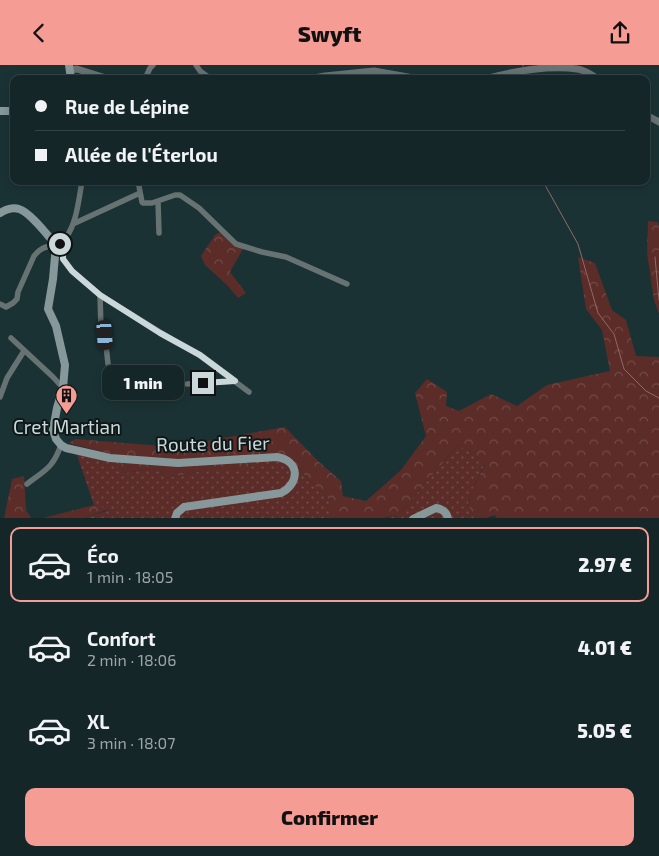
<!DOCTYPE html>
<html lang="fr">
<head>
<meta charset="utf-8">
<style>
	body { margin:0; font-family:"Exo 2",sans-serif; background:#213234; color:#f1f3f6; height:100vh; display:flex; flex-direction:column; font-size:19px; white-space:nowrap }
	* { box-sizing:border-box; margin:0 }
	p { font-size:16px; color:#9da5a8 }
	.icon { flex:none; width:28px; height:28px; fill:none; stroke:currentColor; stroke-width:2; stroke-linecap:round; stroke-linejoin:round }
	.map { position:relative; height:453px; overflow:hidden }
	.panel { display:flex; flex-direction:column; background:#142628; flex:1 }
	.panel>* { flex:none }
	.guide { position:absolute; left:10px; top:10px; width:640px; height:110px; border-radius:10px; box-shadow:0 2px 8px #0003,0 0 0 1px #334345; display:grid; align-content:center; height:110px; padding:0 25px; background:#142628 }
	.end { position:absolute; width:22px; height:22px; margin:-11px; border:6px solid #cad8d9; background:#111; box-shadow:0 0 0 2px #111 }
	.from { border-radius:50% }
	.bubble { position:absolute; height:35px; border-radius:10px; background:#142628; box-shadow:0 2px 8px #0003,0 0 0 1px #334345; font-size:16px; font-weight:800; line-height:35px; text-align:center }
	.car { position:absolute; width:15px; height:30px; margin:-15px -8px; border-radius:6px; box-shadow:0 0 4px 1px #0007; background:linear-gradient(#222 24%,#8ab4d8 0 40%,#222 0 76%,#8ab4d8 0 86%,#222 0) }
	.guide b { display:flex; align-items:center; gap:18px; height:48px; font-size:19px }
	.guide b+b { border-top:1px solid #334345 }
	.guide i { width:12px; height:12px; background:#f1f3f6 }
	ul { padding:9px 0 0; list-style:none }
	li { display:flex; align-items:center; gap:15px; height:75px; margin:0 10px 8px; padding:0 15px; border:2px solid transparent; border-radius:10px }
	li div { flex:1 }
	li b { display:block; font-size:19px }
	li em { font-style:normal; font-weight:800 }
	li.on { border-color:#f59c94 }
	li>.icon { width:45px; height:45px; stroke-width:1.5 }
	.cta { display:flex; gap:10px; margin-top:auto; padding:10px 25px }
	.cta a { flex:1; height:58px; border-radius:10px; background:#f59c94; color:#111; font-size:20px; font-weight:800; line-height:58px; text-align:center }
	header { display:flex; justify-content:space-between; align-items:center; height:65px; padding:0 25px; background:#f59c94; color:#111; font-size:22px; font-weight:800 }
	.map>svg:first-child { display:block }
</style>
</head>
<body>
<header><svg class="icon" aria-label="back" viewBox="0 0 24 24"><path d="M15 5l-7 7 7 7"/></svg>Swyft<svg class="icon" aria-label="share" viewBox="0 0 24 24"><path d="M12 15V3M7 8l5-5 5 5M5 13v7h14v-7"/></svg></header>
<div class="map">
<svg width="659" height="454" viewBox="0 0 659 454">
	<defs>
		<pattern id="grass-dots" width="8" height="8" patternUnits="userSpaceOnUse" patternTransform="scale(1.25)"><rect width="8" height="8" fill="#5b2c28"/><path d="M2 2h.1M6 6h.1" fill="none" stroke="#714a47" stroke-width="1.8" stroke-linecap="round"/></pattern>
		<pattern id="forest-crowns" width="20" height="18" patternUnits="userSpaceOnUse" patternTransform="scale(1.25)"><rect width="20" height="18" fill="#5b2c28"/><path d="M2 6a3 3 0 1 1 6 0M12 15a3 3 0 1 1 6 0" fill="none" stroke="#714a47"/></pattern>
	</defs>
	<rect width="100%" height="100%" fill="#1b3235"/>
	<path fill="url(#grass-dots)" d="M 458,380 L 486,397 L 473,423 L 468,439 L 474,453 L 384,454 L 398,450 Z
		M 77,390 L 120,396 L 123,408 L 159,403 L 165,413 L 197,407 L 256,391 L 286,390 L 296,400 L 310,416 L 330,435 L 330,453 L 85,453 L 109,445 L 94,440 Z"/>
	<path fill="url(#forest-crowns)" d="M 648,156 L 658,157 L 659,162 L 659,249 L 654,235 L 647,188 Z
		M 222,166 L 244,182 L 230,207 L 246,228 L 238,233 L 228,221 L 205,200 L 201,191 L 215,170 Z
		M 578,192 L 595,198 L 612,245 L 626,255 L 636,291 L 659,292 L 659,453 L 497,454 L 495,450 L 486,453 L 474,453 L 468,439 L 473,423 L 486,398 L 458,380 L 398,450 L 384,453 L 330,454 L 330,435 L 310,416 L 296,400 L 286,390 L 256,391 L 250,404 L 197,407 L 165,413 L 159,403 L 123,408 L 119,391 L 68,378 L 76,374 L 173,382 L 285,362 L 319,397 L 341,416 L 343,431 L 366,436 L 401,405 L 426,371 L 415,328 L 427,314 L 447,327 L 446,341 L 459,346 L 491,329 L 517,341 L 547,320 L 610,306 L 602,265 L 586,244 Z
		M 24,411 L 26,445 L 31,453 L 4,454 L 12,414 Z
		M 94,440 L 109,444 L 85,453 L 43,453 Z"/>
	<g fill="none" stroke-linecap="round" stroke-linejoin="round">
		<path stroke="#926966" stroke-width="1" d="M 523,0 L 523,1
			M 524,9 L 524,14
			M 545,116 L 545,120 L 578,179 L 598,248 L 614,269 L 624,304 L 646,326 L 659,333
			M 655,192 L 659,235"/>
		<path stroke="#677273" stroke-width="5.5" d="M 196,0 L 200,6 L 211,14
			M 145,14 L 150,3 L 153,0
			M 138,116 L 142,137 L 143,138 L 152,138 L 175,130 L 180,130 L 199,143 L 236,179 L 262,187 L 286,192 L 347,219
			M 158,136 L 159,168
			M 73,159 L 140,128
			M 56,180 L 60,179 L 63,181 L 63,194 L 72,206 L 100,230 L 160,267 L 199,290 L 249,327
			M 100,230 L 101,263 L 105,270 L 108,299
			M 0,239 L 6,242 L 13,238 L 17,234 L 18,227 L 34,191 C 45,177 51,185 62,176 C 76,166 79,133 82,116
			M 11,273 L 53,312 L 63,323
			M 187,319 L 235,316
			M 0,332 L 7,313 L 24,286
			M 27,419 C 45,405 53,403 61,380"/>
		<path stroke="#677273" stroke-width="7" d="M 70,5 L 77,4 L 109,14
			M 309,14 L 325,11 L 374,6 L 419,14
			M 485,14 C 515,6 546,0 577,4 C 585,5 592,10 598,14
			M 646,50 L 659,57"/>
		<path stroke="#87989a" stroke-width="8" d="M 69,0 L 71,14
			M 0,46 L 14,46
			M 0,148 C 5,145 13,142 19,144 C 30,147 48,171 56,180 L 53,214 L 48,244 L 56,261 L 65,300 L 63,323 L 57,343 L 53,365 L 56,374 L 61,380 L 66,383 L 110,393 L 178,398 L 277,392 C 300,396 300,418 281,428 L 184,442 L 177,448 L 175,454
			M 413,454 L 436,443 C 442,444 447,447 448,454"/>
	</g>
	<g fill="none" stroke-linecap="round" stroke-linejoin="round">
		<path stroke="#cad8d9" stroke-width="6" d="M 60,179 L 63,181 L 63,194 L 72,206 L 100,230 L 160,268 L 200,290 L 235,316 L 203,318"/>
	</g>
	<defs>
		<symbol id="building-pin" viewBox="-11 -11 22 30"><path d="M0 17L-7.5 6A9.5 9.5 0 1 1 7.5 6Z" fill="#f59c94" stroke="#0e1819"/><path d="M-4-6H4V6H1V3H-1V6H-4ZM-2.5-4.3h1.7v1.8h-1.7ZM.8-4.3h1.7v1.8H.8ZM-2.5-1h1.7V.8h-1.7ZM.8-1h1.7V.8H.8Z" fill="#111"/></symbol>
	</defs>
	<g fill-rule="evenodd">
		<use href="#building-pin" x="54" y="318" width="25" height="34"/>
	</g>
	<g text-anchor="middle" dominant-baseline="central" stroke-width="4" stroke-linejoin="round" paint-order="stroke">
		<g font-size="19" fill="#cad8d9" stroke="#0e1819">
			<text x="67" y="361">Cret Martian</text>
		</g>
		<g font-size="19" fill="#cad8d9" stroke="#0e1819">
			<text transform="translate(213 378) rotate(-1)">Route du Fier</text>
		</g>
	</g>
</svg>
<i class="end from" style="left:60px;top:179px"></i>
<i class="end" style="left:203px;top:318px"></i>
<div class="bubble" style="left:102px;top:300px;width:82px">1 min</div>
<i class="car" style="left:105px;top:270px;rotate:176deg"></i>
<div class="guide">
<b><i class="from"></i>Rue de Lépine</b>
<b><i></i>Allée de l'Éterlou</b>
</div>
</div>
<section class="panel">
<ul>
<li class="on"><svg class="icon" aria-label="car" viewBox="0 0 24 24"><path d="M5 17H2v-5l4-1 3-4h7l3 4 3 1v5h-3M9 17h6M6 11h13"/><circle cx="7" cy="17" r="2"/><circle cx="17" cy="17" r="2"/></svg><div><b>Éco</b><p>1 min · 18:05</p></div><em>2.97 €</em></li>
<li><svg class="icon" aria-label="car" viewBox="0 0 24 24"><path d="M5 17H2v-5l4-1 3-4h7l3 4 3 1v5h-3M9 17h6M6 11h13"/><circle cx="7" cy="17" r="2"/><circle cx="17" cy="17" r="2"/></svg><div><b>Confort</b><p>2 min · 18:06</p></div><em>4.01 €</em></li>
<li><svg class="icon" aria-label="car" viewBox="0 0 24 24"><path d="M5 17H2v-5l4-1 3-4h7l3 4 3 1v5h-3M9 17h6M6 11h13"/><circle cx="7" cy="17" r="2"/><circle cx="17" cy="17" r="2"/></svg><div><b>XL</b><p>3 min · 18:07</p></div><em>5.05 €</em></li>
</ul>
<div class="cta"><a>Confirmer</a></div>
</section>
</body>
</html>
